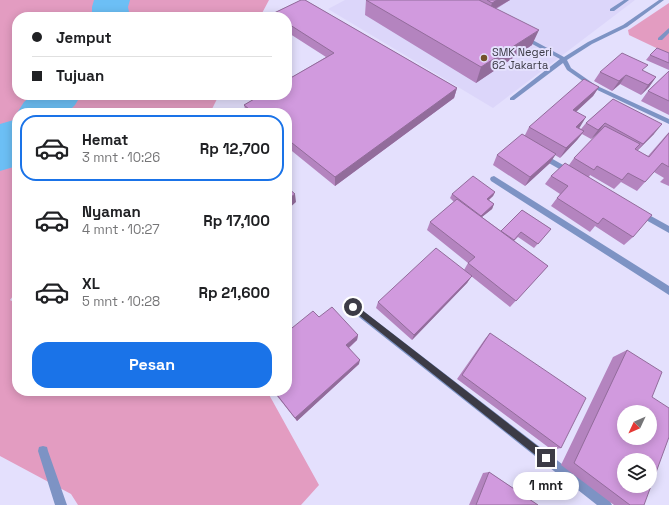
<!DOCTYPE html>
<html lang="id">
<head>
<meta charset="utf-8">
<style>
	body { margin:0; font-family:"Space Grotesk",sans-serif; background:#f6f6f6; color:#202124; height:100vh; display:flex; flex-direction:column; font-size:15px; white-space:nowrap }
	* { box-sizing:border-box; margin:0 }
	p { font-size:13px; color:#757577 }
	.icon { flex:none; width:22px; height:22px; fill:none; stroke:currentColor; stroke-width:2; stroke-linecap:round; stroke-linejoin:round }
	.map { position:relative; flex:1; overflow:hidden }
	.sheet { position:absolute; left:12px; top:108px; width:280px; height:288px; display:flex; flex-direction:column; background:#fff; border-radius:16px; box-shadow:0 2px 10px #0003 }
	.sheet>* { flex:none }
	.top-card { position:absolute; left:12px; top:12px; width:280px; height:88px; border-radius:16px; box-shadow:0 2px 10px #0003; display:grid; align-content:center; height:88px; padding:0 20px; background:#fff }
	.needle { width:26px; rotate:226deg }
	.controls { position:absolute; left:617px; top:405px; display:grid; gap:8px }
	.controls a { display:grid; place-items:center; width:40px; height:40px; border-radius:50%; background:#fff; box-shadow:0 2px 10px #0003; font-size:20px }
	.end { position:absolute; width:18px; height:18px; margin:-9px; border:5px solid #3c3b46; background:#fff; box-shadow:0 0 0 2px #fff }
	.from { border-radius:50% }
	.bubble { position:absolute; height:28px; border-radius:14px; background:#fff; box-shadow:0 2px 10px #0003; font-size:13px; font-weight:700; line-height:28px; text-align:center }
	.top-card b { display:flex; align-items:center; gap:14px; height:38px; font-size:15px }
	.top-card b+b { border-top:1px solid #e0e0e0 }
	.top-card i { width:10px; height:10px; background:#202124 }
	ul { padding:7px 0 0; list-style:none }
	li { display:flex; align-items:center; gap:12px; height:66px; margin:0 8px 6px; padding:0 12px; border:2px solid transparent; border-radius:16px }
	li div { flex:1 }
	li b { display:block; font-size:15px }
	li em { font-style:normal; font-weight:700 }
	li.active { border-color:#1a73e8 }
	li>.icon { width:36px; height:36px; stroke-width:1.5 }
	.action { display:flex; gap:8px; margin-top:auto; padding:8px 20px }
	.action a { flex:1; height:46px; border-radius:16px; background:#1a73e8; color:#fff; font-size:16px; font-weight:700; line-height:46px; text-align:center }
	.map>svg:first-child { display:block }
</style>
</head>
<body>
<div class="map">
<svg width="669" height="505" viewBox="0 0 669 505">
	<rect width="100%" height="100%" fill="#e4e0fd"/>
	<path fill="#dcd6fa" d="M 345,0 L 635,0 L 493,108 L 328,9 Z"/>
	<path fill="#e39cc1" d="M 0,0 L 269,0 L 260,17 L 17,17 L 17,95 L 219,95 L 211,111 L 208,113 L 17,113 L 17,291 L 10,300 L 17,304 L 17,391 L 267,391 L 319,485 L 301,505 L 78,505 L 71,494 L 0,456 Z
		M 669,3 L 669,54 L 629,35 L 628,30 L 630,29 Z"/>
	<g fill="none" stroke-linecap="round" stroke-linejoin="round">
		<path fill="#6cbff5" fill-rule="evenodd" d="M 94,0 L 130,0 L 128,7 L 130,17 L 92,17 L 92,7 Z
			M 32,95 L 81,95 L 75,105 L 67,113 L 17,113 L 24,102 Z
			M 17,119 L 17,166 L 0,171 L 0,124 Z"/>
		<path fill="#7d93c4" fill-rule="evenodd" d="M 624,0 L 629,0 L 614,11 L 610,11 L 610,9 Z
			M 659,0 L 664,0 L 627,27 L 592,44 L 567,60 L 571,68 L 594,84 L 594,86 L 590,86 L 567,70 L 563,63 L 514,100 L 510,100 L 510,98 L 560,59 L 523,39 L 523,37 L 527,37 L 564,57 L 588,42 L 623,25 Z
			M 669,28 L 669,33 L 662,40 L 658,40 L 658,38 Z"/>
		<path fill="#7d93c4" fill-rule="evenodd" d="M 593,84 L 669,119 L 669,124 L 591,87 L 590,86 Z
			M 542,153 L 572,170 L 574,172 L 572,174 L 568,174 L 540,158 L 539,156 Z
			M 494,176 L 669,286 L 669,295 L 491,181 L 490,179 L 491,177 Z
			M 640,210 L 669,226 L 669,233 L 637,215 L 636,213 L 637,211 Z
			M 353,303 L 610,501 L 612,505 L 597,505 L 350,310 L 349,307 L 350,304 Z
			M 43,446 L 47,447 L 48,451 L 67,505 L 55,505 L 38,451 L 39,447 Z"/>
	</g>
	<path fill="#b484bf" d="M 301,0 L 305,0 L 457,88 L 454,98 L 335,186 L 287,147 L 287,113 L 246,113 L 244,105 L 261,95 L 287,95 L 287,80 L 326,57 L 287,32 L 287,17 L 273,17 L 272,14 Z
		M 366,0 L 510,0 L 496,9 L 532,45 L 476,83 L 365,15 Z
		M 669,53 L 669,70 L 646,60 L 650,55 Z
		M 643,71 L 656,77 L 649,87 L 641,95 L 620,84 L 612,91 L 594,81 L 600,72 Z
		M 669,71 L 669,115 L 641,101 L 648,91 Z
		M 599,87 L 593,96 L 576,112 L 580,127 L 579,128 L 581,129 L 586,123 L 613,99 L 654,134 L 637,151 L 648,156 L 669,132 L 669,186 L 660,182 L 664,178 L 654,172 L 645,182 L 637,191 L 621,182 L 614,189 L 590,175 L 589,177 L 633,237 L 624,245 L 595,226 L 590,232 L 551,206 L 560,194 L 545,184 L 551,176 L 569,165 L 574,158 L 598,133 L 591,139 L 582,134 L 577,140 L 560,158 L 555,155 L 550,163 L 525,186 L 493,165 L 497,155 L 525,135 L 529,127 Z
		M 495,192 L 493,196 L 489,200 L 494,204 L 492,209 L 482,217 L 501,231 L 522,210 L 551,229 L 534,248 L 518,237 L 514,241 L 548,266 L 510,307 L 471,276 L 467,283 L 412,340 L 376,308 L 378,302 L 464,270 L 468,263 L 427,230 L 430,222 L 454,202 L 450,198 L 452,194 Z
		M 319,317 L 358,335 L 357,340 L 349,348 L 359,364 L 297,421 L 273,391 L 287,391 Z
		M 490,333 L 561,448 L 552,450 L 457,379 L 485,339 Z
		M 627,350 L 644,505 L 614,505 L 561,465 L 613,357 Z
		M 489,472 L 538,505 L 469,505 L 483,473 Z"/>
	<path fill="#926c9b" d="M 497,0 L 510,0 L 489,12 L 492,3 Z
		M 539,30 L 532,45 L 476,83 L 481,67 Z
		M 626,75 L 620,84 L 612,91 L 619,81 Z
		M 656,77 L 649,87 L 641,95 L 648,85 Z
		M 599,87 L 593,96 L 567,120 L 573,110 Z
		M 457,88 L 454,98 L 335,186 L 335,177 Z
		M 586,117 L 580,127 L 570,136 L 576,127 Z
		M 605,123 L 598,133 L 591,139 L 598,130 Z
		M 662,124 L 654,134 L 635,153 L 643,144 Z
		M 584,131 L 577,140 L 560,158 L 566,148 Z
		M 556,154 L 550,163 L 525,186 L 530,177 Z
		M 495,192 L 493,196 L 485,203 L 487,199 Z
		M 295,194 L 296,202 L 287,210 L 287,200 Z
		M 494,204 L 492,209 L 478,220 L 481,216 Z
		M 472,276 L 467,283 L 412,340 L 414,335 Z
		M 358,335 L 357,340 L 346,350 L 346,345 Z
		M 360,360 L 359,364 L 297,421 L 295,418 Z"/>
	<path fill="#d19ade" stroke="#926c9b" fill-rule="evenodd" d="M 301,0 L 305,0 L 457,88 L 335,177 L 287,139 L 287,113 L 254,113 L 244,105 L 261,95 L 287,95 L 287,80 L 334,53 L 287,23 L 287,17 L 277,17 L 272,14 Z
		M 366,0 L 479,0 L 539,30 L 481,67 Z
		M 487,0 L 497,0 L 492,3 Z
		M 657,48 L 669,53 L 669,63 L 650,55 Z
		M 622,53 L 648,65 L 642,70 L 656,77 L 648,85 L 626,75 L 619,81 L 600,72 Z
		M 669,71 L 669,101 L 648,91 Z
		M 584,79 L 599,87 L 573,110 L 586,117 L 576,127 L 584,131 L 566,148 L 529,127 Z
		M 613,99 L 662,124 L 643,144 L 605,123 L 598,130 L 586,123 Z
		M 605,126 L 640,144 L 635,149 L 649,157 L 669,133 L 669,167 L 662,163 L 645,182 L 628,173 L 622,180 L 597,166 L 594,170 L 574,158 Z
		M 522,134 L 556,154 L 530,177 L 497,155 Z
		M 565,163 L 652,215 L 633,237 L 603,218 L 598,224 L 557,198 L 568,186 L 551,176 Z
		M 473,176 L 495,192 L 487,199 L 494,204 L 481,216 L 452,194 Z
		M 287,187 L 295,194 L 287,200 Z
		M 457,199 L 548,266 L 516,301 L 468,263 L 475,257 L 430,222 Z
		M 522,210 L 551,229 L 538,244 L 521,232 L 514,240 L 501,231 Z
		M 436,248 L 472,276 L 414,335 L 378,302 Z
		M 332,307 L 358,335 L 346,345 L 360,360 L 295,418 L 274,391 L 287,391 L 287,332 L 313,311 L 319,317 Z
		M 490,333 L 586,398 L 561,448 L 462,375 Z
		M 627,350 L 662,372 L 652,397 L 669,408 L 669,437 L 644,505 L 630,505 L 574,463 ZM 624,412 L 650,412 L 650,438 L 624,438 ZM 624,460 L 650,460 L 650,486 L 624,486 Z
		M 489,472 L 538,505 L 476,505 Z"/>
	<path fill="#3c3b46" d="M 353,303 L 549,455 L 550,458 L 549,461 L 546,462 L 543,461 L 351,309 L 350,307 Z"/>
	<circle fill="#74512a" stroke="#e4e0fd" stroke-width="1.5" cx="484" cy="58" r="4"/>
	<g text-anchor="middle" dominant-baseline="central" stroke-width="4" stroke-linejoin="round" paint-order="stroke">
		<g font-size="11" fill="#3c3b46" stroke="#e4e0fd" text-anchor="start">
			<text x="492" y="52">SMK Negeri<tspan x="492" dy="13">62 Jakarta</tspan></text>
		</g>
	</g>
</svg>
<div class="controls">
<a><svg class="needle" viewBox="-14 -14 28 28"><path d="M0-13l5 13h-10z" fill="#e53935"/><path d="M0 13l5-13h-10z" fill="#757577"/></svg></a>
<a><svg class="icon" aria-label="layers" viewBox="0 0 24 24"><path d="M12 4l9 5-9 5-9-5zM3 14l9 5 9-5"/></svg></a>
</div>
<i class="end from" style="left:353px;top:307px"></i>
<i class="end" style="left:546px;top:458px"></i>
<div class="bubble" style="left:513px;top:472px;width:66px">1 mnt</div>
<div class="top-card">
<b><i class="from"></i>Jemput</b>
<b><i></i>Tujuan</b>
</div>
<section class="sheet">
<ul>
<li class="active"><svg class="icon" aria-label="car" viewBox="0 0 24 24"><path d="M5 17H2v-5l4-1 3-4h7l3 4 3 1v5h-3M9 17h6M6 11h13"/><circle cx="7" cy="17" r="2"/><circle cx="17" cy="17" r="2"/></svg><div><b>Hemat</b><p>3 mnt · 10:26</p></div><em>Rp 12,700</em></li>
<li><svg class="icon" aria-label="car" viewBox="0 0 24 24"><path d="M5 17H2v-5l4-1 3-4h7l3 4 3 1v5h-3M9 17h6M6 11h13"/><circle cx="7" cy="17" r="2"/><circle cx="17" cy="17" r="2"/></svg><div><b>Nyaman</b><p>4 mnt · 10:27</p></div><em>Rp 17,100</em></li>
<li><svg class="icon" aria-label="car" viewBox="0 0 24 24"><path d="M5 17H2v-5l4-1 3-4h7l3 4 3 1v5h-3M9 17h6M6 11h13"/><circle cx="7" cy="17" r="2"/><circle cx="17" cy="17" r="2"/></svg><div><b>XL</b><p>5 mnt · 10:28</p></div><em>Rp 21,600</em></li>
</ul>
<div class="action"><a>Pesan</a></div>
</section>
</div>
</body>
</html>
